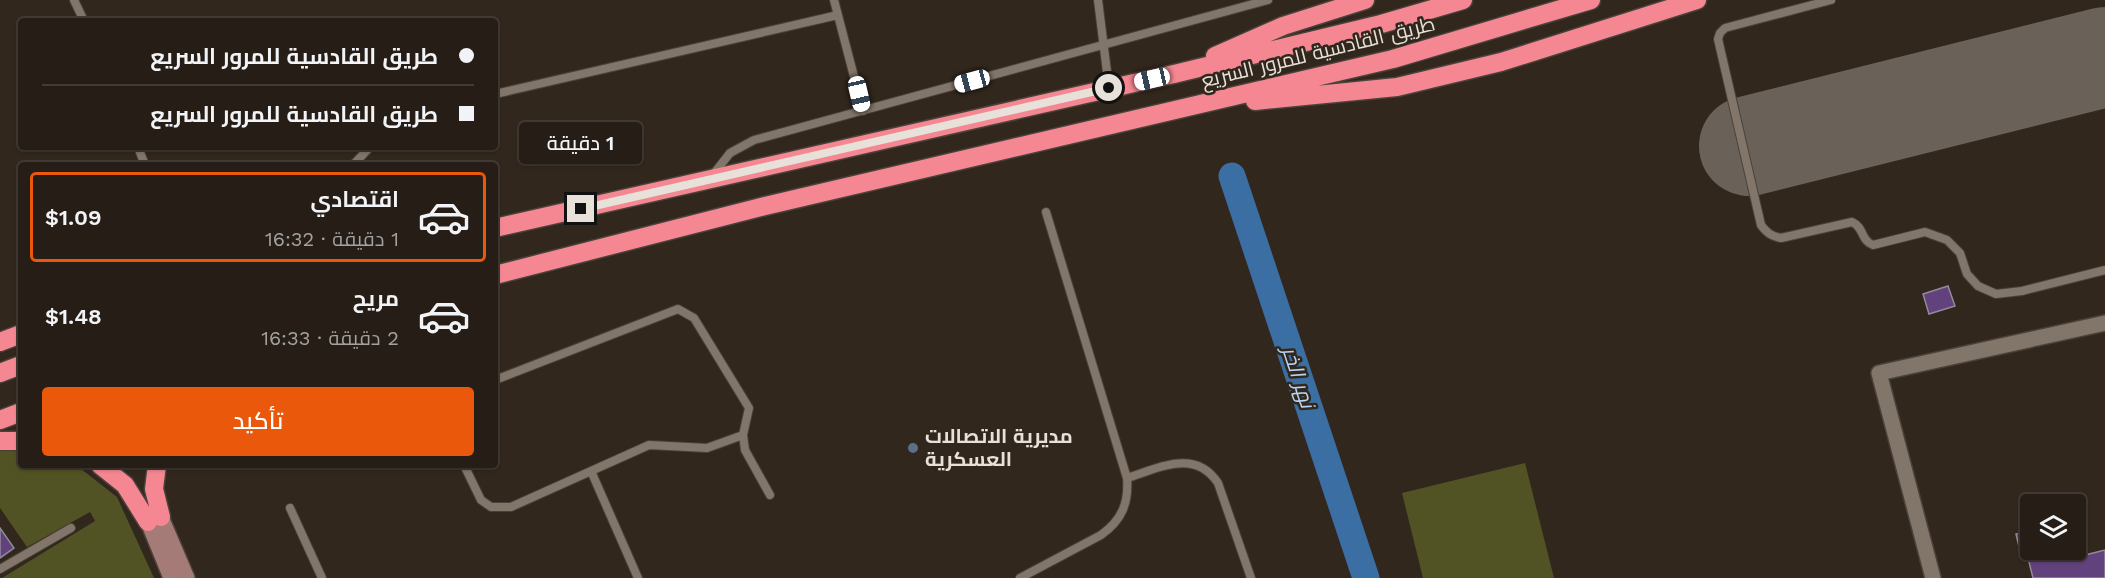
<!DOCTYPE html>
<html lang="ar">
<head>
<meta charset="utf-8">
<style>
	body { margin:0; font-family:"Work Sans",Cairo,sans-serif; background:#2d261f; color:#f1f3f6; direction:rtl; height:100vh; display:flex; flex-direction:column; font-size:22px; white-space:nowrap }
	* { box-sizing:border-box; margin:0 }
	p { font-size:20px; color:#a3a2a1 }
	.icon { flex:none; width:33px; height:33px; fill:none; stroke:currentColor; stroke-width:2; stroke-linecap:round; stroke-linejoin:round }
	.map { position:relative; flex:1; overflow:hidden; direction:ltr }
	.side { position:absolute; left:18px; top:162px; width:480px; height:306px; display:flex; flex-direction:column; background:#251d16; border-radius:6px; box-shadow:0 2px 4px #0004,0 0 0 2px #423b35; direction:rtl }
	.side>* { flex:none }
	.banner { position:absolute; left:18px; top:18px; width:480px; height:132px; border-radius:6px; box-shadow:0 2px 4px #0004,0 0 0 2px #423b35; direction:rtl; display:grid; align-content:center; height:132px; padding:0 24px; background:#251d16 }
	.tools { position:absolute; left:2020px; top:494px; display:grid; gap:12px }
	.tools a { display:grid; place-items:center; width:66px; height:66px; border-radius:6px; background:#251d16; box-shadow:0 2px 4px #0004,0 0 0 2px #423b35; font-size:30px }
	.end { position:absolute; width:27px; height:27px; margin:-14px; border:8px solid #e7e1da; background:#111; box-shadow:0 0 0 3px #111 }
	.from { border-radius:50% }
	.bubble { position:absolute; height:42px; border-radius:6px; background:#251d16; box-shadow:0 2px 4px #0004,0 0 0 2px #423b35; font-size:20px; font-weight:600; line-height:42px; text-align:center; direction:rtl }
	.car { position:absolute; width:18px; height:36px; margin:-18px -9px; border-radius:8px; box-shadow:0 0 4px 2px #0007; background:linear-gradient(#fff 24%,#345 0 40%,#fff 0 76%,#345 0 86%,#fff 0) }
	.banner b { display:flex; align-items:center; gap:21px; height:57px; font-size:22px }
	.banner b+b { border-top:2px solid #423b35 }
	.banner i { width:15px; height:15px; background:#f1f3f6 }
	ul { padding:10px 0 0; list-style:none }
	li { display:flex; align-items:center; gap:18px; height:90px; margin:0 12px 9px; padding:0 12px; border:3px solid transparent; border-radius:6px }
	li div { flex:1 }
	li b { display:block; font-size:22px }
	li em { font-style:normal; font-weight:600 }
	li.current { border-color:#ea580c }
	li>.icon { width:54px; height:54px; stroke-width:1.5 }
	.cta { display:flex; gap:12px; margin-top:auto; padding:12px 24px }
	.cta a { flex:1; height:69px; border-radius:6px; background:#ea580c; color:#fff; font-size:24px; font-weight:600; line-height:69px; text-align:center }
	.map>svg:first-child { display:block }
</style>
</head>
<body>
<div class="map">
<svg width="2105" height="578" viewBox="0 0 2105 578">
	<rect width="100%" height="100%" fill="#31271d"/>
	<path fill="#515324" d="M 21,448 L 21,465 L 76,465 L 117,497 L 154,578 L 2,578 L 95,521 L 90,512 L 27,547 L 0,508 L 0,451 Z
		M 1525,463 L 1554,578 L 1423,578 L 1402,493 Z"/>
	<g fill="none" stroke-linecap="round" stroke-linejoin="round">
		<path stroke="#3b6ea3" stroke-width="27" d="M 1232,176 L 1366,578"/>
		<path stroke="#6a6258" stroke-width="100" d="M 1749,146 L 2105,57"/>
	</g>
	<path fill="#62427d" stroke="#928a9a" stroke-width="1.5" d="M 1948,286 L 1955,306 L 1929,314 L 1923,294 Z
		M 0,528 L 14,548 L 0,558 Z
		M 2031,531 L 2031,549 L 2084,549 L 2085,555 L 2105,550 L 2105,578 L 2033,578 L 2027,554 L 2021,555 L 2016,534 Z"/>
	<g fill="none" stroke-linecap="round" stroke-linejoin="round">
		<defs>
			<path id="lane" d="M 74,0 L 84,21
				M 834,0 L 863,111
				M 1098,0 L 1109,88
				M 1831,0 L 1725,28 L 1720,33 L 1718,39 L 1761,225 C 1767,233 1771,236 1781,238 L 1852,222 C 1864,227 1861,241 1873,245 L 1925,232 L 1947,240 L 1960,253 L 1967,274 L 1978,286 L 1996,294 L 2022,291 L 2105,270
				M 495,94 L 838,15
				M 138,147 L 145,165
				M 353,165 L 370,147
				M 712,176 L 730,153 L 754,140 L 1268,0
				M 495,380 L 678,309 L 694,318 L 749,408 L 743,435 L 745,450 L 770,495
				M 464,465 L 481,500 L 491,507 L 511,507 L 649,445 L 707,448 L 743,435
				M 591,471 L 638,578
				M 1127,478 C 1159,468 1195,448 1218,483 L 1251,578
				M 290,508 L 322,578
				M 0,569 L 71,528
				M 1020,578 L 1101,535 C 1122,520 1129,503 1127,478 L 1046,212"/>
			<path id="street" d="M 1933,578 L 1879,373 L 2105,323"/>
			<path id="secondary" d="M 161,517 L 187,578
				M 148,522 L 171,578"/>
			<path id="highway" d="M 1215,56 L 1283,26 L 1365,0
				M 1255,101 L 1397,87 L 1501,62 L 1697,0
				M 495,228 L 1174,74 L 1381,24 L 1463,0
				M 495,275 L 765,206 L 1393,59 L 1591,0
				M 0,342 L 21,334
				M 0,373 L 21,365
				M 0,420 L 21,412
				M 0,441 L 21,441
				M 100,465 L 125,485 L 148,522
				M 157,465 L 154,489 L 161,517"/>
		</defs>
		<use href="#lane" stroke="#4a423a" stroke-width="10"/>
		<use href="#street" stroke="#4a423a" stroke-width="18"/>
		<use href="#secondary" stroke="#4a423a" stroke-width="18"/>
		<use href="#highway" stroke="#4a423a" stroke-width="21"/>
		<use href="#lane" stroke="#82766a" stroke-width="8"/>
		<use href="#street" stroke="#82766a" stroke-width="15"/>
		<use href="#secondary" stroke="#a47b76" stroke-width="15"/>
		<use href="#highway" stroke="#f48791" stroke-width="18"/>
	</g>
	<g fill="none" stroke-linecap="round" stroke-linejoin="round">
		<path stroke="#e7e1da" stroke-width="8" d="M 581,209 L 1109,88"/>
	</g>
	<circle fill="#5c6f8a" stroke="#31271d" stroke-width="2" cx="913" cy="448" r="6"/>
	<g text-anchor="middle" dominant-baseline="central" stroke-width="5" stroke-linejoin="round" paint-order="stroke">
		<g font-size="20" fill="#e7e1da" stroke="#31271d">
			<text transform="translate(1318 52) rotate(-14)">طريق القادسية للمرور السريع</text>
		</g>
		<g font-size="20" font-weight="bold" fill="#e7e1da" stroke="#31271d" text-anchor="start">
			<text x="925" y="436">مديرية الاتصالات<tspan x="925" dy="23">العسكرية</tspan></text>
		</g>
		<g font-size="21" font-style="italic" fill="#b7d3f2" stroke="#31271d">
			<text transform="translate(1299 377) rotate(72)">نهر الخر</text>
		</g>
	</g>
</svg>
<div class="tools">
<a><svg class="icon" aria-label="layers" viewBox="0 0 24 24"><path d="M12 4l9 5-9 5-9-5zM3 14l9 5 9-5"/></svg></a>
</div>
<i class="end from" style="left:1109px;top:88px"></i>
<i class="end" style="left:581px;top:209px"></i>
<div class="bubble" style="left:519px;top:122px;width:123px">1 دقيقة</div>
<i class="car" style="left:1152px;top:79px;rotate:257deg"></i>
<i class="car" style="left:972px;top:81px;rotate:255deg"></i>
<i class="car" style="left:859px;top:94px;rotate:167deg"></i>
<div class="banner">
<b><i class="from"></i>طريق القادسية للمرور السريع</b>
<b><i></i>طريق القادسية للمرور السريع</b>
</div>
<section class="side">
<ul>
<li class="current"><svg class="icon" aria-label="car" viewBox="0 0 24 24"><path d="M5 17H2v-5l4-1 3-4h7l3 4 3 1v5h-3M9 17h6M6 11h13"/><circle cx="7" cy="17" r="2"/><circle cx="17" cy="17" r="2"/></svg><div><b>اقتصادي</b><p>1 دقيقة · 16:32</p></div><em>$1.09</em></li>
<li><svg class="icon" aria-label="car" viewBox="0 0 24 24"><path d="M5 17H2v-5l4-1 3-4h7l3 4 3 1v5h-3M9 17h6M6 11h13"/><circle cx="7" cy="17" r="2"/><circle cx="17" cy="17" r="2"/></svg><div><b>مريح</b><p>2 دقيقة · 16:33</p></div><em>$1.48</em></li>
</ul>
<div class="cta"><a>تأكيد</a></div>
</section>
</div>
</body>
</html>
